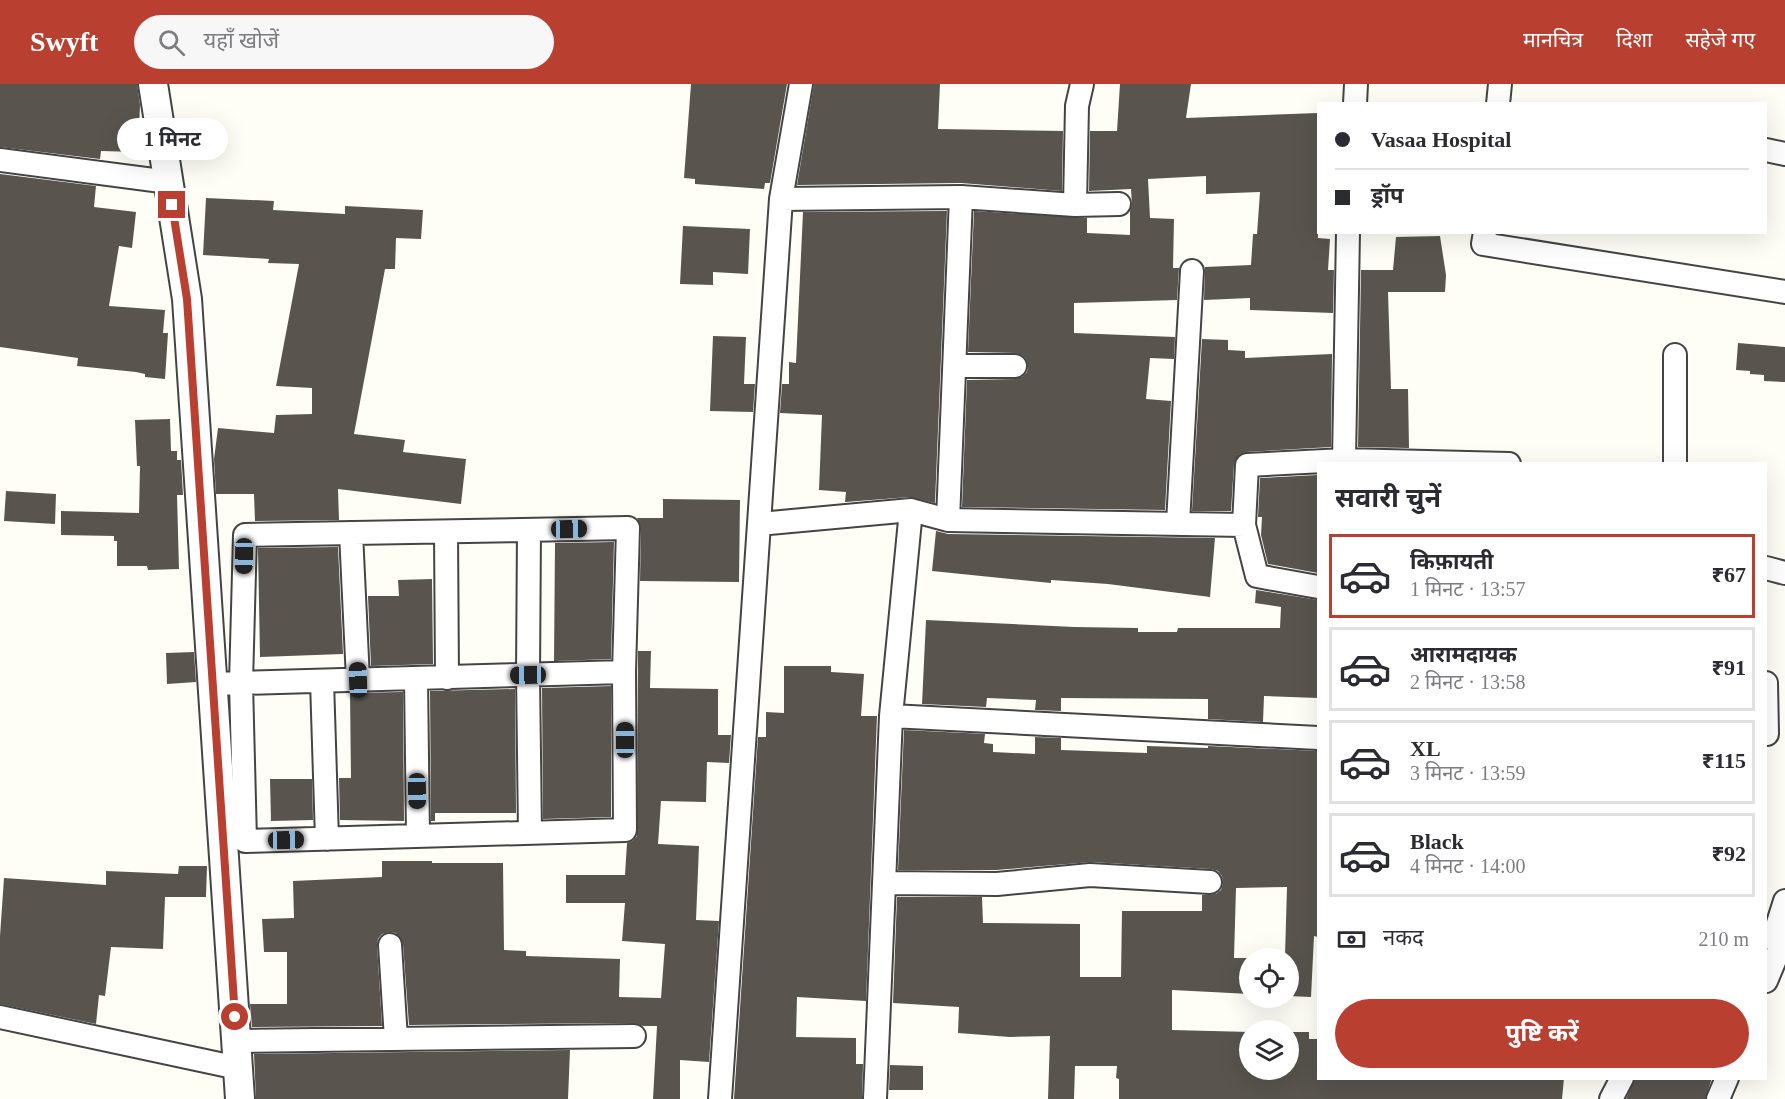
<!DOCTYPE html>
<html lang="hi">
<head>
<meta charset="utf-8">
<style>
	body { margin:0; font-family:"Times New Roman","Noto Sans Devanagari",serif; background:#f7f7f7; color:#2b2b33; height:100vh; display:flex; flex-direction:column; font-size:22px; white-space:nowrap }
	* { box-sizing:border-box; margin:0 }
	p { font-size:20px; color:#7c7c81 }
	.icon { flex:none; width:33px; height:33px; fill:none; stroke:currentColor; stroke-width:2; stroke-linecap:round; stroke-linejoin:round }
	.map { position:relative; flex:1; overflow:hidden }
	.details { position:absolute; left:1317px; top:378px; width:450px; height:618px; display:flex; flex-direction:column; background:#fff; border-radius:0px; box-shadow:0 6px 24px #0002 }
	.details>* { flex:none }
	.hud { position:absolute; left:1317px; top:18px; width:450px; height:132px; border-radius:0px; box-shadow:0 6px 24px #0002; display:grid; align-content:center; height:132px; padding:0 18px; background:#fff }
	.fabs { position:absolute; left:1239px; top:864px; display:grid; gap:12px }
	.fabs a { display:grid; place-items:center; width:60px; height:60px; border-radius:50%; background:#fff; box-shadow:0 6px 24px #0002; font-size:30px }
	.end { position:absolute; width:27px; height:27px; margin:-14px; border:8px solid #b93f31; background:#fff; box-shadow:0 0 0 3px #fff }
	.from { border-radius:50% }
	.bubble { position:absolute; height:42px; border-radius:21px; background:#fff; box-shadow:0 6px 24px #0002; font-size:20px; font-weight:700; line-height:42px; text-align:center }
	.car { position:absolute; width:18px; height:36px; margin:-18px -9px; border-radius:8px; box-shadow:0 0 4px 2px #0007; background:linear-gradient(#222 24%,#8ab4d8 0 40%,#222 0 76%,#8ab4d8 0 86%,#222 0) }
	.hud b { display:flex; align-items:center; gap:21px; height:57px; font-size:22px }
	.hud b+b { border-top:2px solid #e1e1e2 }
	.hud i { width:15px; height:15px; background:#2b2b33 }
	ul { padding:0; list-style:none }
	li { display:flex; align-items:center; gap:18px; height:84px; margin:0 12px 9px; padding:0 6px; border:3px solid #e1e1e2; border-radius:0px }
	li div { flex:1 }
	li b { display:block; font-size:22px }
	li em { font-style:normal; font-weight:700 }
	li.selected { border-color:#b93f31 }
	li>.icon { width:54px; height:54px; stroke-width:1.5 }
	h2 { padding:0 18px; font-size:27px; line-height:72px }
	.pay { display:flex; align-items:center; gap:15px; height:66px; padding:0 18px; font-size:22px }
	.pay p { margin-inline-start:auto }
	.button { display:flex; gap:12px; margin-top:auto; padding:12px 18px }
	.button a { flex:1; height:69px; border-radius:36px; background:#b93f31; color:#fff; font-size:24px; font-weight:700; line-height:69px; text-align:center }
	header { display:flex; align-items:center; gap:36px; box-sizing:border-box; height:84px; padding:0 30px; background:#b93f31; color:#fff }
	header strong { font-size:28px }
	nav { display:flex; gap:33px; margin-inline-start:auto; font-size:21px }
	.search { width:420px; height:54px; background:#f7f7f7; display:flex; align-items:center; gap:15px; box-sizing:border-box; padding:0 21px; border-radius:33px; color:#7c7c81; font-size:22px }
	.map>svg:first-child { display:block }
</style>
</head>
<body>
<header>
<strong>Swyft</strong>
<div class="search"><svg class="icon" aria-label="search" viewBox="0 0 24 24"><circle cx="10" cy="10" r="6"/><path d="M15 15l6 6"/></svg>यहाँ खोजें</div>
<nav><a>मानचित्र</a><a>दिशा</a><a>सहेजे गए</a></nav>
</header>
<div class="map">
<svg width="1785" height="1015" viewBox="0 0 1785 1015">
	<rect width="100%" height="100%" fill="#fefef6"/>
	<path fill="#59544e" fill-rule="evenodd" d="M 0,0 L 137,0 L 140,21 L 138,68 L 101,67 L 100,75 L 0,63 Z
		M 691,0 L 787,0 L 770,99 L 765,99 L 764,105 L 695,100 L 695,95 L 684,94 Z
		M 814,0 L 940,0 L 938,45 L 1063,47 L 1062,107 L 961,99 L 797,101 Z
		M 1120,0 L 1191,0 L 1186,34 L 1318,29 L 1318,154 L 1330,155 L 1328,186 L 1334,186 L 1333,229 L 1250,226 L 1250,214 L 1204,216 L 1205,183 L 1251,181 L 1253,150 L 1257,150 L 1260,108 L 1206,110 L 1206,92 L 1148,95 L 1150,134 L 1174,135 L 1173,184 L 1179,184 L 1177,216 L 1074,219 L 1074,249 L 1175,253 L 1174,275 L 1150,274 L 1146,315 L 1171,317 L 1165,426 L 962,423 L 967,296 L 1016,295 L 1022,293 L 1027,288 L 1028,283 L 1026,275 L 1022,271 L 1016,269 L 968,268 L 974,127 L 1087,134 L 1087,149 L 1130,151 L 1130,127 L 1132,120 L 1131,105 L 1089,107 L 1090,47 L 1117,47 Z
		M 0,90 L 96,102 L 94,123 L 136,128 L 132,164 L 119,162 L 109,222 L 165,226 L 163,249 L 168,249 L 165,295 L 145,293 L 145,290 L 136,288 L 77,282 L 78,274 L 0,263 Z
		M 206,114 L 274,117 L 273,126 L 345,130 L 345,122 L 423,126 L 421,155 L 396,154 L 395,185 L 385,185 L 354,350 L 405,356 L 403,368 L 466,375 L 461,420 L 338,405 L 339,436 L 255,437 L 254,410 L 216,410 L 214,375 L 218,344 L 274,349 L 276,331 L 312,330 L 312,304 L 276,302 L 299,180 L 268,179 L 269,175 L 203,171 Z
		M 947,127 L 935,419 L 910,413 L 845,418 L 846,408 L 819,406 L 822,331 L 780,329 L 782,300 L 789,300 L 789,278 L 796,279 L 803,128 Z
		M 683,142 L 750,145 L 748,190 L 713,188 L 713,201 L 680,200 Z
		M 1440,152 L 1446,191 L 1445,208 L 1388,208 L 1391,305 L 1408,305 L 1409,364 L 1358,363 L 1361,186 L 1393,186 L 1396,153 Z
		M 713,252 L 746,253 L 744,300 L 755,300 L 753,328 L 710,327 Z
		M 1202,255 L 1228,256 L 1228,266 L 1245,267 L 1245,274 L 1332,270 L 1331,363 L 1246,368 L 1240,370 L 1234,380 L 1231,427 L 1192,427 Z
		M 1738,259 L 1785,263 L 1785,298 L 1764,297 L 1764,291 L 1750,290 L 1750,287 L 1736,286 Z
		M 170,335 L 171,367 L 177,367 L 177,376 L 181,376 L 183,411 L 177,411 L 179,485 L 148,486 L 147,482 L 117,482 L 117,457 L 114,457 L 114,452 L 61,451 L 61,427 L 139,429 L 140,382 L 137,382 L 135,336 Z
		M 1318,391 L 1318,489 L 1268,480 L 1261,451 L 1262,433 L 1258,433 L 1260,394 Z
		M 6,407 L 56,410 L 55,440 L 4,437 Z
		M 663,415 L 740,416 L 739,498 L 640,497 L 641,444 L 637,434 L 663,434 Z
		M 936,447 L 948,450 L 1215,454 L 1210,513 L 1108,500 L 1051,496 L 1051,499 L 932,487 Z
		M 614,458 L 611,575 L 554,577 L 555,459 Z
		M 338,463 L 343,570 L 260,573 L 258,464 Z
		M 432,495 L 433,580 L 371,582 L 368,512 L 399,512 L 398,496 Z
		M 1256,506 L 1318,516 L 1318,614 L 1264,612 L 1263,638 L 1208,635 L 1208,615 L 1061,614 L 1061,627 L 1035,626 L 1036,616 L 987,614 L 986,623 L 922,620 L 926,536 L 1074,543 L 1138,544 L 1138,548 L 1177,548 L 1178,544 L 1280,544 L 1281,523 L 1255,519 Z
		M 638,567 L 651,567 L 650,604 L 718,605 L 718,651 L 731,651 L 729,679 L 707,678 L 706,718 L 661,717 L 658,760 L 699,762 L 696,836 L 719,837 L 709,978 L 680,976 L 680,1015 L 653,1015 L 657,942 L 643,942 L 634,939 L 409,941 L 403,860 L 396,849 L 390,848 L 382,850 L 378,855 L 377,861 L 382,942 L 252,943 L 250,920 L 287,920 L 287,868 L 264,868 L 262,835 L 294,834 L 293,797 L 382,793 L 382,777 L 432,777 L 432,779 L 503,779 L 504,866 L 526,867 L 526,872 L 620,875 L 619,913 L 661,914 L 665,860 L 622,857 L 625,819 L 566,819 L 566,791 L 625,791 L 627,759 L 632,757 L 637,752 Z
		M 194,568 L 196,598 L 167,600 L 166,569 Z
		M 784,582 L 831,582 L 831,588 L 864,590 L 861,632 L 877,632 L 866,917 L 797,913 L 796,953 L 856,954 L 856,980 L 863,980 L 862,1015 L 734,1015 L 758,653 L 766,653 L 766,628 L 784,629 Z
		M 611,602 L 611,733 L 543,735 L 542,604 Z
		M 515,605 L 516,729 L 435,729 L 435,737 L 431,737 L 430,607 Z
		M 403,608 L 404,737 L 340,736 L 339,694 L 351,694 L 350,609 Z
		M 904,646 L 985,650 L 984,659 L 993,660 L 993,668 L 1035,670 L 1035,653 L 1061,654 L 1061,666 L 1147,669 L 1147,662 L 1208,664 L 1208,662 L 1318,667 L 1318,853 L 1314,852 L 1311,913 L 1288,912 L 1288,874 L 1250,874 L 1250,910 L 1172,906 L 1172,946 L 1250,948 L 1250,986 L 1288,986 L 1288,948 L 1309,948 L 1309,955 L 1318,955 L 1318,994 L 1564,994 L 1562,1015 L 1119,1015 L 1119,995 L 1116,994 L 1117,982 L 1075,982 L 1074,1015 L 1048,1015 L 1050,952 L 1010,953 L 958,949 L 959,923 L 893,919 L 897,813 L 982,813 L 983,839 L 1080,840 L 1080,893 L 1121,893 L 1122,827 L 1202,827 L 1202,811 L 1216,810 L 1221,806 L 1223,799 L 1222,792 L 1218,787 L 1211,785 L 1091,778 L 996,786 L 898,786 ZM 1287,803 L 1285,872 L 1281,872 L 1281,874 L 1234,874 L 1236,804 Z
		M 270,695 L 312,695 L 313,736 L 271,737 Z
		M 179,782 L 207,782 L 206,813 L 165,813 L 163,865 L 111,863 L 105,912 L 99,911 L 96,940 L 0,920 L 0,852 L 4,794 L 106,801 L 106,787 L 178,790 Z
		M 570,966 L 568,1015 L 256,1015 L 254,970 Z
		M 890,981 L 923,982 L 923,1006 L 889,1006 Z
		M 1635,994 L 1712,994 L 1705,1015 L 1626,1015 Z"/>
	<g fill="none" stroke-linecap="round" stroke-linejoin="round">
		<defs>
			<path id="minor" d="M 1355,20 L 1356,0
				M 1498,20 L 1500,0
				M 1766,66 L 1785,70
				M 0,76 L 169,98
				M 781,115 L 961,113 L 1075,121 L 1119,120
				M 1075,121 L 1077,22 L 1082,0
				M 1485,148 L 1483,160 L 1785,208
				M 1675,271 L 1675,380
				M 956,282 L 1015,282
				M 1344,376 L 1348,148
				M 948,436 L 961,113
				M 1178,439 L 1192,187
				M 759,440 L 911,426 L 948,436 L 1244,441
				M 529,446 L 528,591 L 530,749
				M 446,448 L 447,594
				M 351,449 L 358,596
				M 1766,484 L 1785,489
				M 1318,503 L 1257,492 L 1244,441 L 1247,381 L 1344,376 L 1509,380
				M 416,594 L 418,752
				M 322,597 L 327,755
				M 1766,599 L 1767,650
				M 212,600 L 241,599 L 624,588 L 625,746 L 245,757 L 241,599 L 245,451 L 628,444 L 624,588
				M 891,632 L 1318,654
				M 886,799 L 997,800 L 1090,791 L 1210,798
				M 1773,855 L 1785,817
				M 390,861 L 396,955
				M 1766,897 L 1781,861
				M 0,933 L 238,984
				M 236,957 L 634,952
				M 720,1015 L 781,115 L 801,0
				M 875,1015 L 891,632 L 911,426
				M 1611,1015 L 1622,994
				M 1718,1015 L 1727,994"/>
			<path id="tertiary" d="M 153,0 L 187,215 L 240,1015"/>
		</defs>
		<use href="#minor" stroke="#444" stroke-width="26"/>
		<use href="#tertiary" stroke="#444" stroke-width="32"/>
		<use href="#minor" stroke="#fff" stroke-width="22"/>
		<use href="#tertiary" stroke="#fff" stroke-width="28"/>
	</g>
	<g fill="none" stroke-linecap="round" stroke-linejoin="round">
		<path stroke="#b93f31" stroke-width="8" d="M 172,121 L 187,215 L 235,933"/>
	</g>
</svg>
<div class="fabs">
<a><svg class="icon" aria-label="locate" viewBox="0 0 24 24"><circle cx="12" cy="12" r="6"/><path d="M12 2v4M12 18v4M2 12h4M18 12h4"/></svg></a>
<a><svg class="icon" aria-label="layers" viewBox="0 0 24 24"><path d="M12 4l9 5-9 5-9-5zM3 14l9 5 9-5"/></svg></a>
</div>
<i class="end from" style="left:235px;top:933px"></i>
<i class="end" style="left:172px;top:121px"></i>
<div class="bubble" style="left:117px;top:34px;width:111px">1 मिनट</div>
<i class="car" style="left:569px;top:445px;rotate:89deg"></i>
<i class="car" style="left:244px;top:472px;rotate:181deg"></i>
<i class="car" style="left:528px;top:591px;rotate:269deg"></i>
<i class="car" style="left:358px;top:596px;rotate:358deg"></i>
<i class="car" style="left:625px;top:656px;rotate:0deg"></i>
<i class="car" style="left:417px;top:707px;rotate:179deg"></i>
<i class="car" style="left:286px;top:756px;rotate:89deg"></i>
<div class="hud">
<b><i class="from"></i>Vasaa Hospital</b>
<b><i></i>ड्रॉप</b>
</div>
<section class="details">
<h2>सवारी चुनें</h2>
<ul>
<li class="selected"><svg class="icon" aria-label="car" viewBox="0 0 24 24"><path d="M5 17H2v-5l4-1 3-4h7l3 4 3 1v5h-3M9 17h6M6 11h13"/><circle cx="7" cy="17" r="2"/><circle cx="17" cy="17" r="2"/></svg><div><b>किफ़ायती</b><p>1 मिनट · 13:57</p></div><em>₹67</em></li>
<li><svg class="icon" aria-label="car" viewBox="0 0 24 24"><path d="M5 17H2v-5l4-1 3-4h7l3 4 3 1v5h-3M9 17h6M6 11h13"/><circle cx="7" cy="17" r="2"/><circle cx="17" cy="17" r="2"/></svg><div><b>आरामदायक</b><p>2 मिनट · 13:58</p></div><em>₹91</em></li>
<li><svg class="icon" aria-label="car" viewBox="0 0 24 24"><path d="M5 17H2v-5l4-1 3-4h7l3 4 3 1v5h-3M9 17h6M6 11h13"/><circle cx="7" cy="17" r="2"/><circle cx="17" cy="17" r="2"/></svg><div><b>XL</b><p>3 मिनट · 13:59</p></div><em>₹115</em></li>
<li><svg class="icon" aria-label="car" viewBox="0 0 24 24"><path d="M5 17H2v-5l4-1 3-4h7l3 4 3 1v5h-3M9 17h6M6 11h13"/><circle cx="7" cy="17" r="2"/><circle cx="17" cy="17" r="2"/></svg><div><b>Black</b><p>4 मिनट · 14:00</p></div><em>₹92</em></li>
</ul>
<div class="pay"><svg class="icon" aria-label="cash" viewBox="0 0 24 24"><path d="M3 7h18v10H3z"/><circle cx="12" cy="12" r="2"/></svg>नकद<p>210 m</p></div>
<div class="button"><a>पुष्टि करें</a></div>
</section>
</div>
</body>
</html>
